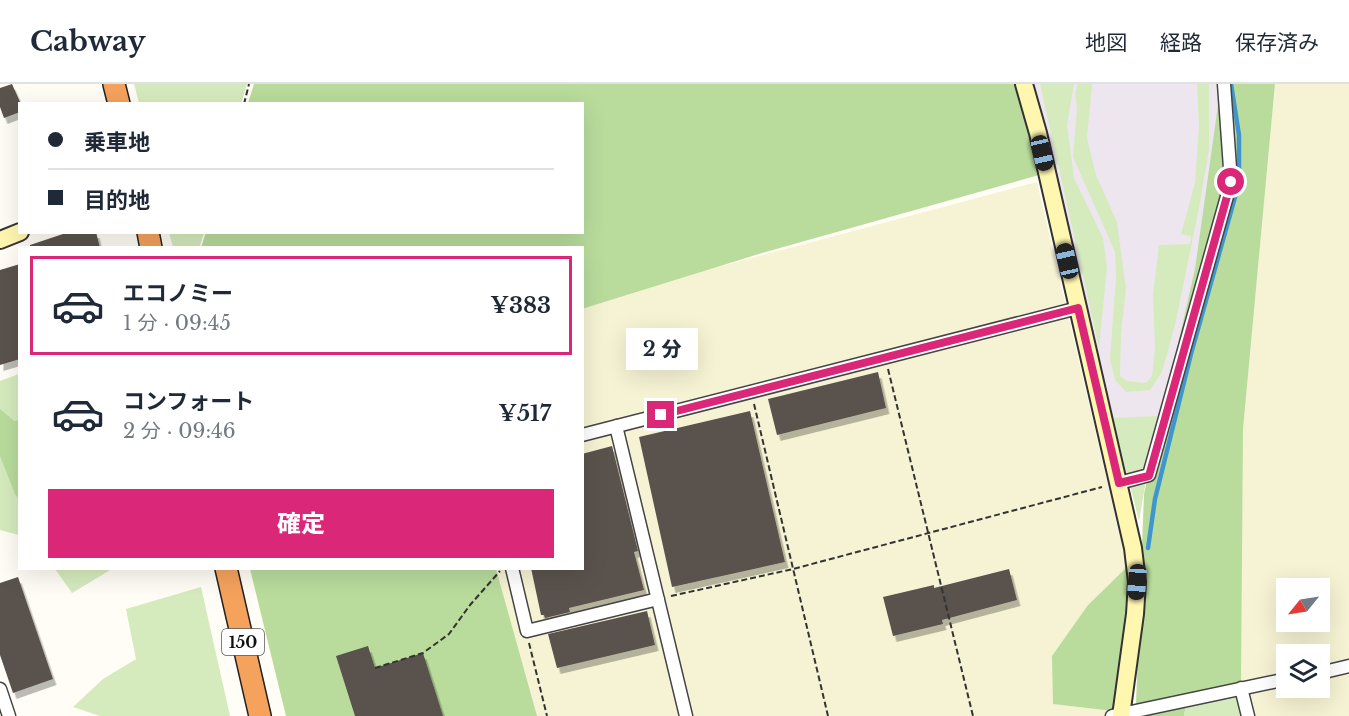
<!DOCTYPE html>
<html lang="ja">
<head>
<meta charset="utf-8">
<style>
	body { margin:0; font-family:"Libre Baskerville","Noto Sans JP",serif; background:#f6f6f7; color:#1f2937; height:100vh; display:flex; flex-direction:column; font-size:22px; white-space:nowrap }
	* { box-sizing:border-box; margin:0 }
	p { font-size:20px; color:#747a83 }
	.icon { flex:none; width:33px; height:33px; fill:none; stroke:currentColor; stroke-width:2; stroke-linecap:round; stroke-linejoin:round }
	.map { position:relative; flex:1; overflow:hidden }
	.panel { position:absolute; left:18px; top:162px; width:566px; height:324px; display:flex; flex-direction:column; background:#fff; border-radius:0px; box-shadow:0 6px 24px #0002 }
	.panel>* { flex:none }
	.banner { position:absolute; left:18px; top:18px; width:566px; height:132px; border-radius:0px; box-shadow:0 6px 24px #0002; display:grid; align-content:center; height:132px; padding:0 30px; background:#fff }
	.needle { width:39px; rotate:240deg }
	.controls { position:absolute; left:1276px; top:494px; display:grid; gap:12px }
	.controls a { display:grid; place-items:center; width:54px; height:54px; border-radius:0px; background:#fff; box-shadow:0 6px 24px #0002; font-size:30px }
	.end { position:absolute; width:27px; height:27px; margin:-14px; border:8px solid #db2777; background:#fff; box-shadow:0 0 0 3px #fff }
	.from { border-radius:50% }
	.bubble { position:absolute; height:42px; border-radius:0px; background:#fff; box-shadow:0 6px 24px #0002; font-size:20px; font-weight:800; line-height:42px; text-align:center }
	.car { position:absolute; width:18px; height:36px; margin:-18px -9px; border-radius:8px; box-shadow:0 0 4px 2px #0007; background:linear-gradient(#222 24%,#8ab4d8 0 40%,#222 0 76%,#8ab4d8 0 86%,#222 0) }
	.banner b { display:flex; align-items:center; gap:21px; height:57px; font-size:22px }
	.banner b+b { border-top:2px solid #e0e1e3 }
	.banner i { width:15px; height:15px; background:#1f2937 }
	ul { padding:10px 0 0; list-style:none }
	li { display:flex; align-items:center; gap:18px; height:99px; margin:0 12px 9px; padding:0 18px; border:3px solid transparent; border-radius:0px }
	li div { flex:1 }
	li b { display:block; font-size:22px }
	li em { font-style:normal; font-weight:800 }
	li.on { border-color:#db2777 }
	li>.icon { width:54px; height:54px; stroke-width:1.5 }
	.primary-button { display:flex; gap:12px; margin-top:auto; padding:12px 30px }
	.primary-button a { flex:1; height:69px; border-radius:0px; background:#db2777; color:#fff; font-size:24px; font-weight:800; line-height:69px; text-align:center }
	header { display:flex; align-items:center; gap:36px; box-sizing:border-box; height:84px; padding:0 30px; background:#fff; border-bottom:2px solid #e0e1e3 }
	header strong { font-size:28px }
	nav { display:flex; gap:33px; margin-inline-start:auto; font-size:21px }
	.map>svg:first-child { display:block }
</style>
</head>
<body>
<header>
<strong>Cabway</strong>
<nav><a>地図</a><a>経路</a><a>保存済み</a></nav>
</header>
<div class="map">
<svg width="1349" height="632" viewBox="0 0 1349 632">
	<defs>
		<filter id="shadow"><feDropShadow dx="3.5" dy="6" stdDeviation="0" flood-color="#0004"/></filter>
	</defs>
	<rect width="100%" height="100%" fill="#fffdf5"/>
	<path fill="#eee6ef" d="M 1023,0 L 1223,0 L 1231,98 L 1150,388 L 1123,397 Z"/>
	<path fill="#f6f3d4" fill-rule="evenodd" d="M 1275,0 L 1349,0 L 1349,580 L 1320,586 L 1320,570 L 1287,570 L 1287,593 L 1241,603 L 1242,353 ZM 1287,504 L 1320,504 L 1320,537 L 1287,537 Z
		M 1037,98 L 1127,483 L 1088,521 L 1053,620 L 1113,627 L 1112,632 L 528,632 L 491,485 L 582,484 L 582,225 L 714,184 Z
		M 1349,582 L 1349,632 L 1245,632 L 1242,606 L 1287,596 L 1287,603 L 1320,603 L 1320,588 Z"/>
	<path fill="#d5ebbd" d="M 134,0 L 247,0 L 241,20 L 139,19 Z
		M 1040,0 L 1074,0 L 1067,41 L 1074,94 L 1103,154 L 1107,183 L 1099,263 Z
		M 1078,0 L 1092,0 L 1087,54 L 1096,91 L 1117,138 L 1126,205 L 1121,249 L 1120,292 L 1127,297 L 1146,299 L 1152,292 L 1155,264 L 1153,211 L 1159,161 L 1190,160 L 1191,152 L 1181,150 L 1195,99 L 1199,41 L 1197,0 L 1209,0 L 1209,66 L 1199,124 L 1175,241 L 1162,288 L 1150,306 L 1126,308 L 1115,296 L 1110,275 L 1116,193 L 1115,168 L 1073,73 L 1077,24 L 1075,9 Z
		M 169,149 L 169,148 L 204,149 L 199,164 L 173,163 Z
		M 19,290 L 19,451 L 0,446 L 0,297 Z
		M 1157,332 L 1139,437 L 1113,334 Z
		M 55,485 L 112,485 L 72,509 Z
		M 201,503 L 230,632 L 100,632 L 73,623 L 103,595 L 136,575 L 126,525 Z
		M 1242,606 L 1245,632 L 1184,632 L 1187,615 Z"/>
	<path fill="#b9dc9c" d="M 254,0 L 1016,0 L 1039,91 L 762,169 L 582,225 L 582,164 L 201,164 L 206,148 L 582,148 L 582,20 L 248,19 Z
		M 1221,0 L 1275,0 L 1243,345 L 1241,603 L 1187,615 L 1184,632 L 1133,632 L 1136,620 L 1144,410 L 1195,185 Z
		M 0,325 L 14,337 L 19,336 L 19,416 L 15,410 L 0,372 Z
		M 1127,483 L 1129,522 L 1113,627 L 1053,620 L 1052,572 L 1088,521 Z
		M 250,485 L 496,485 L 537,632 L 286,632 Z"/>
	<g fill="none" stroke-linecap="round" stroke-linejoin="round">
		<path stroke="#3f96cf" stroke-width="4.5" d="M 1148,464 L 1155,415 L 1191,270 L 1239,99 L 1239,51 L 1231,0"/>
	</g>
	<path fill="#5a524d" filter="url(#shadow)" d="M 12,0 L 20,18 L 20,28 L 4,34 L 0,23 L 0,4 Z
		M 69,148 L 96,148 L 100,164 L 30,164 L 30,161 Z
		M 20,180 L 20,275 L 0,281 L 0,186 Z
		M 878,288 L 886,324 L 777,351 L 768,315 Z
		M 750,327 L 785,478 L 672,503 L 639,353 Z
		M 612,362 L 638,467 L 634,468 L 644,506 L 569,524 L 570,528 L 545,534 L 544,531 L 541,531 L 531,484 L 582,484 L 582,370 Z
		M 1009,485 L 1017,516 L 942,536 L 943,540 L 893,552 L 883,513 L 934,501 L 934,504 Z
		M 18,493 L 53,595 L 13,609 L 0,571 L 0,499 Z
		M 647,527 L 655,561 L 557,584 L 548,550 Z
		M 368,562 L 375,584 L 423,569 L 443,632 L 355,632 L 336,572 Z"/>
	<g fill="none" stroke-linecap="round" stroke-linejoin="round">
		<defs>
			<path id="street" d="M 616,342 L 686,632
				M 582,351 L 1078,224
				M 1119,399 L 1149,391 L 1231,98 L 1224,0
				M 512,484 L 527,547 L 658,515
				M 1320,589 L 1349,582
				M 1241,604 L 1248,632
				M 0,605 L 9,632
				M 1112,632 L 1287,595"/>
			<path id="secondary" d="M 1024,0 L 1038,49 L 1133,464 L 1137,498 L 1135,530 L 1121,632
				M 0,156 L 20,148"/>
			<path id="highway" d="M 114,0 L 119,20
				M 148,148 L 151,164
				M 226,484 L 260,632"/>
		</defs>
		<use href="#street" stroke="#444" stroke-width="15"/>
		<use href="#secondary" stroke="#333" stroke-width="20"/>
		<use href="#highway" stroke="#222" stroke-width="24"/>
		<path stroke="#333" stroke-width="2" stroke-dasharray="6 3" stroke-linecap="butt" d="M 244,20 L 249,0
			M 888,285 L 973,632
			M 754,320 L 828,632
			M 671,512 L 793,485 L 1102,403
			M 529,559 L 547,632
			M 375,584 L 423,569 L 449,550 L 470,521 L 500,487"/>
		<use href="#street" stroke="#fff" stroke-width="12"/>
		<use href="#secondary" stroke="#fff6b0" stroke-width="16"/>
		<use href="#highway" stroke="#f5a25d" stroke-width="21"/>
	</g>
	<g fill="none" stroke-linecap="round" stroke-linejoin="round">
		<path stroke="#db2777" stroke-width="8" d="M 661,331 L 1078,224 L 1119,399 L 1149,392 L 1231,98"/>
	</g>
	<g text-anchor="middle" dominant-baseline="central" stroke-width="6" stroke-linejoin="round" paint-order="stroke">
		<rect fill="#fff" stroke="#585858" stroke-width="1.5" x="222" y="545" width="42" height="26" rx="4.5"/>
		<g font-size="16" font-weight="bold" fill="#111">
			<text x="243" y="558">150</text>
		</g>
	</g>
</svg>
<div class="controls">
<a><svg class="needle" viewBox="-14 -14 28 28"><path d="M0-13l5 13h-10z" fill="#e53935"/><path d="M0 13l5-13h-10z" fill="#747a83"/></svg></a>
<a><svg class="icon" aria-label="layers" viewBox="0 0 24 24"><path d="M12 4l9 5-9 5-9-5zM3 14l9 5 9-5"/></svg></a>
</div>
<i class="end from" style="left:1231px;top:98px"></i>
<i class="end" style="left:661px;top:331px"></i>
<div class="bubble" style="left:626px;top:244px;width:72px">2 分</div>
<i class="car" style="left:1042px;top:69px;rotate:167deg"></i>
<i class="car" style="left:1067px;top:177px;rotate:347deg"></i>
<i class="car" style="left:1137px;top:498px;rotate:184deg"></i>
<div class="banner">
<b><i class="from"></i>乗車地</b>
<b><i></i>目的地</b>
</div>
<section class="panel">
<ul>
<li class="on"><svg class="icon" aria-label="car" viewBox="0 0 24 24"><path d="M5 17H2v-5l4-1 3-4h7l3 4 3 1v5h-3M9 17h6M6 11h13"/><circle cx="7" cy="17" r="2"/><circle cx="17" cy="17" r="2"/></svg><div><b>エコノミー</b><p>1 分 · 09:45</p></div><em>¥383</em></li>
<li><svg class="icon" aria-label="car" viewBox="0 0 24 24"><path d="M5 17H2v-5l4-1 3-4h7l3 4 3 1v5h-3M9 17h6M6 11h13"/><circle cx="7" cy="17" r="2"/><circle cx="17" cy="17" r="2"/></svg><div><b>コンフォート</b><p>2 分 · 09:46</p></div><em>¥517</em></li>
</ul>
<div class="primary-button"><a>確定</a></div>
</section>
</div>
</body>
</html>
